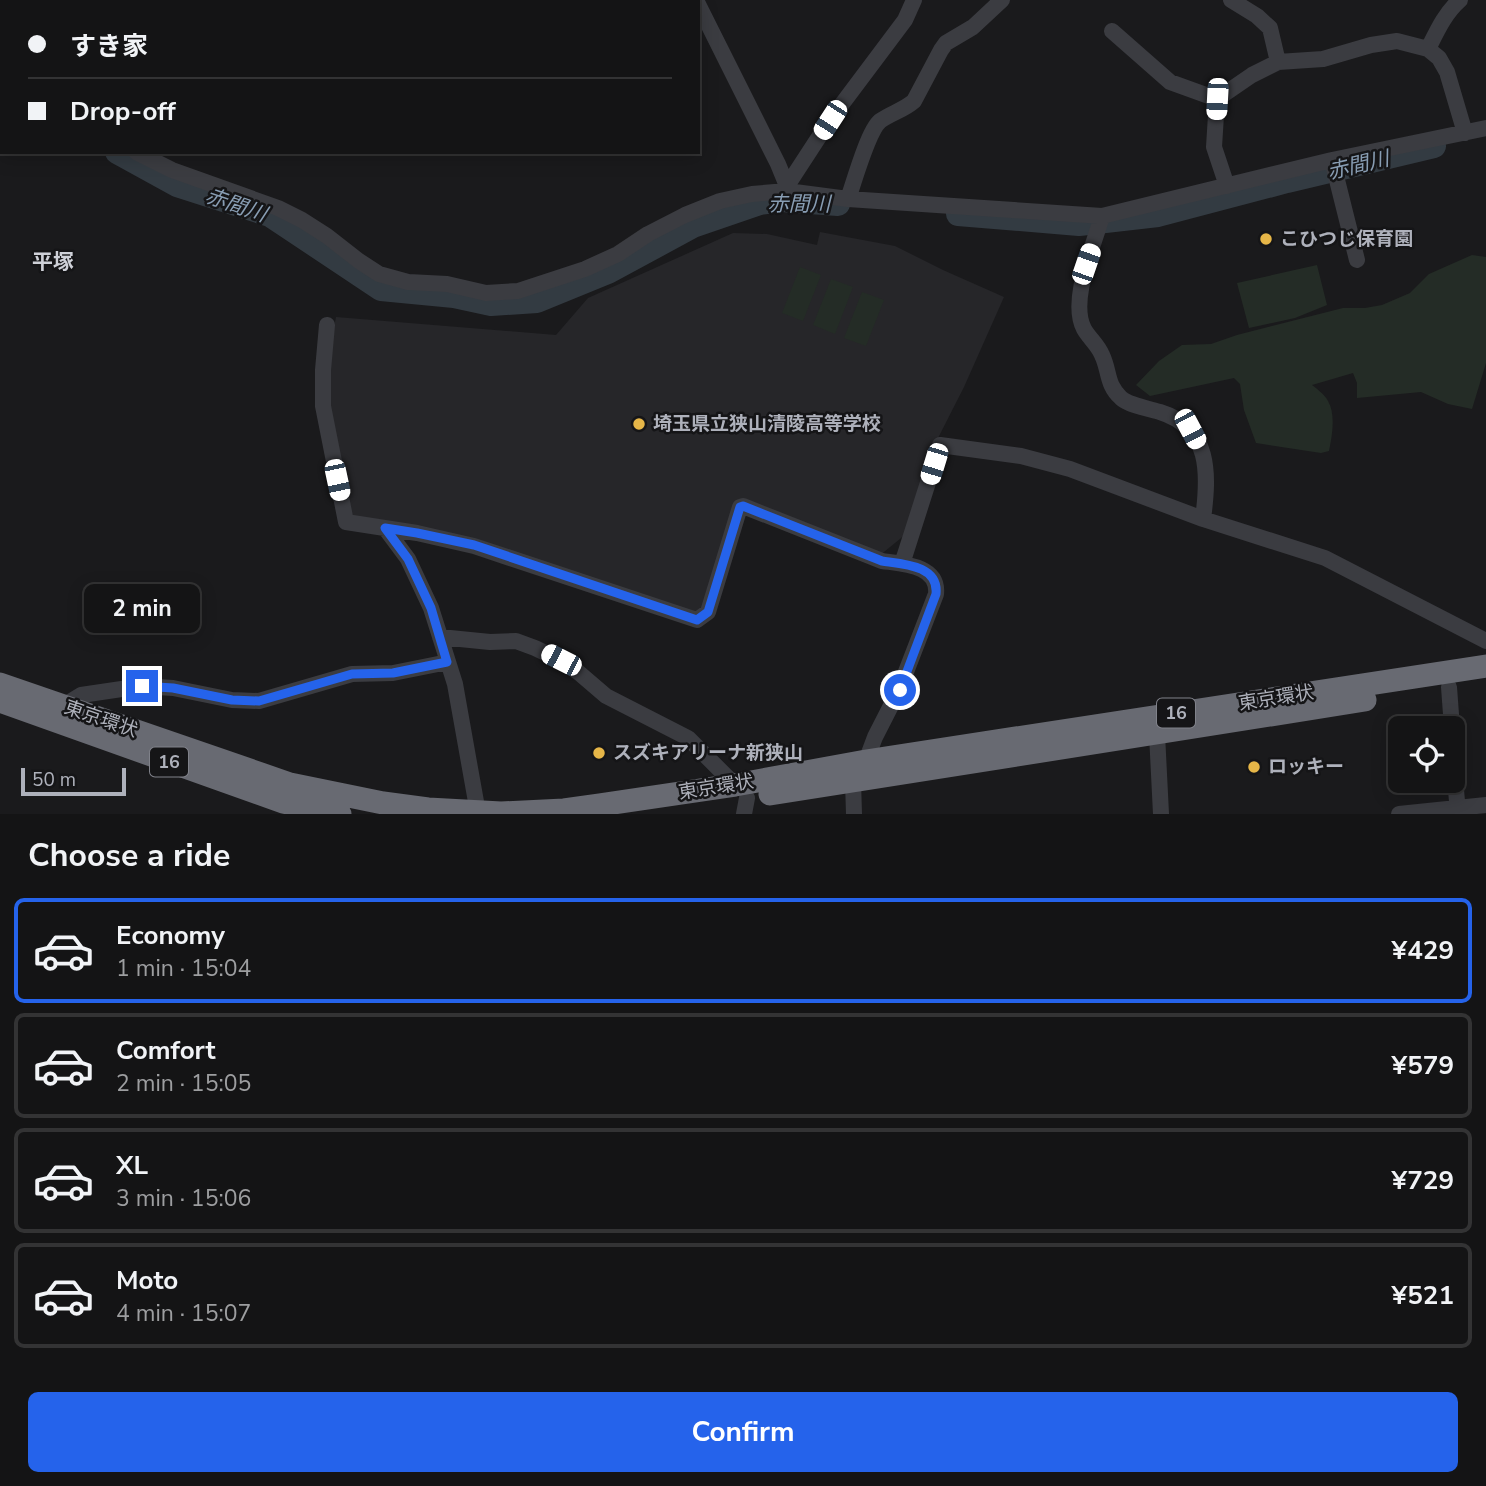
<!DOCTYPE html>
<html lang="en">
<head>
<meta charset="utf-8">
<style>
	body { margin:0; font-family:"Nunito Sans","Noto Sans JP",sans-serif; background:#1d1d1e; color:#f1f3f6; height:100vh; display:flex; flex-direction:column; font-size:26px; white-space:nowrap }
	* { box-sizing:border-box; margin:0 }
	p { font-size:23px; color:#9d9ea0 }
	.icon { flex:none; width:38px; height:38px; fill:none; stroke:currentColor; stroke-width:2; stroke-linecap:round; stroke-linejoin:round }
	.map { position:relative; height:814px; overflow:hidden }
	.sheet { display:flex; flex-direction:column; background:#141415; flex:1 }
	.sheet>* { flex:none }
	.hud { position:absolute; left:0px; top:0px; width:700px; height:154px; box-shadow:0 4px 18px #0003,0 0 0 2px #333334; display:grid; align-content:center; height:154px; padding:0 28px; background:#141415 }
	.fabs { position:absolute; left:1388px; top:716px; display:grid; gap:14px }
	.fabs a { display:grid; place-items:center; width:77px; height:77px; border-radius:10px; background:#141415; box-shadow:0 4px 18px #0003,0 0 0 2px #333334; font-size:35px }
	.scale { position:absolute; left:21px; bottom:18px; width:105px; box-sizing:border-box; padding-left:7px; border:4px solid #aeb1bb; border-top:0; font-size:19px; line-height:24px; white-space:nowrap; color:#aeb1bb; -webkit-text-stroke:5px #151517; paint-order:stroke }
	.end { position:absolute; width:32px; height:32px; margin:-16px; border:9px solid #2563eb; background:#fff; box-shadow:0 0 0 4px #fff }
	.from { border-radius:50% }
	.bubble { position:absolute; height:49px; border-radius:10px; background:#141415; box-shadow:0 4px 18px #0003,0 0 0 2px #333334; font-size:23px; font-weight:700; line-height:49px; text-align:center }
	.car { position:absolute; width:21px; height:42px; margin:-21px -10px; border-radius:9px; box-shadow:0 0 5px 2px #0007; background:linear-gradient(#fff 24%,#345 0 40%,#fff 0 76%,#345 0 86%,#fff 0) }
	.hud b { display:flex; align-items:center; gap:24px; height:66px; font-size:26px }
	.hud b+b { border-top:2px solid #333334 }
	.hud i { width:18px; height:18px; background:#f1f3f6 }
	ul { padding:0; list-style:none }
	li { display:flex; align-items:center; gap:21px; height:105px; margin:0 14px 10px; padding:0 14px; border:4px solid #333334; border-radius:10px }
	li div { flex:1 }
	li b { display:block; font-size:26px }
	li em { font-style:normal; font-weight:700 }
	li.current { border-color:#2563eb }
	li>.icon { width:63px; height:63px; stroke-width:1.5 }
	h2 { padding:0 28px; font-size:32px; line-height:84px }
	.button { display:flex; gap:14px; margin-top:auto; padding:14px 28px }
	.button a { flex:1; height:80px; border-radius:10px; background:#2563eb; color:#fff; font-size:28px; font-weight:700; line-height:80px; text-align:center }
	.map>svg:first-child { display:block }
</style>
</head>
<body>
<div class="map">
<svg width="1486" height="814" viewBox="0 0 1486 814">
	<rect width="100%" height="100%" fill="#1a1a1c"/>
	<path fill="#262629" d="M 820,232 L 895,246 L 943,270 L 1004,297 L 964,387 L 936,442 L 906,534 L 879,556 L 738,501 L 704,610 L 697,615 L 349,514 L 328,405 L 330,349 L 336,317 L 556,335 L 588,298 L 733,233 L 767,234 L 817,245 Z"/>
	<path fill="#242c26" d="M 1472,255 L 1486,257 L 1486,363 L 1472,409 L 1448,404 L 1421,392 L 1357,398 L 1357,383 L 1353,373 L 1312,385 C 1317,389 1325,395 1328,401 C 1336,415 1332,436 1329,451 L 1321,453 L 1256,443 L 1244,410 L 1240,384 L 1234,378 L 1150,396 L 1136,385 L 1159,361 L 1182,345 L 1211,344 L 1237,335 L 1343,308 L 1365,308 L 1382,305 L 1410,293 L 1429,274 Z
		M 1317,265 L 1327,305 L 1295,318 L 1249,328 L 1237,283 Z
		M 800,267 L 821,275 L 803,321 L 782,313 Z
		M 831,279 L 853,287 L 835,334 L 813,325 Z
		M 862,292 L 884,300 L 866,346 L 844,338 Z"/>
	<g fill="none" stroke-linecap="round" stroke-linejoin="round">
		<path stroke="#333b42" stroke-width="24" d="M 0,105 L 2,105
			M 117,152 L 177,185 L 270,215 L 381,289 L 454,296 L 491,304 L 537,301 L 608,272 L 693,226 L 760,203 L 782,200 L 838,204
			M 958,214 L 1079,224 L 1158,215 L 1287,181 L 1434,146"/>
		<path stroke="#3b3c41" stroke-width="16" d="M 1231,0 L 1257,16 L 1270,28 L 1278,62
			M 698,4 L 778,164 L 787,186
			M 1112,31 L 1170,82 L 1217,99
			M 1428,49 C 1437,31 1445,13 1460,0
			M 0,96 L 2,97
			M 136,152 L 172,170 L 278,208 L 302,220 L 327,236 L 359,261 L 379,274 L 408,282 L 447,284 L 486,293 L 518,291 L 585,269 L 618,254 L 648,234 L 685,215 L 720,201 L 752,194 L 787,191 L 848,199 L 1102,216 L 1332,160 L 1486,128
			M 1332,160 L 1357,260
			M 1227,186 L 1214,147 L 1217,99 L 1252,75 L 1278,62 L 1323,59 L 1371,45 L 1397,41 L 1428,49 L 1439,58 L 1447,72 L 1465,133
			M 787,191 L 787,186 L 830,120 L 905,20 L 914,0
			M 848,199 C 854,182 868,131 880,121 C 891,113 904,110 914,101 L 941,50 L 946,43 L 973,27 L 1002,0
			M 1102,216 C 1094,245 1069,301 1084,329 C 1089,338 1098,345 1102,355 C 1110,372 1106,384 1121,398 C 1128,405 1150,409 1160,412 C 1211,428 1209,474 1203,519
			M 327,325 L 323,370 L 323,406 L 346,522 L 417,533 L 474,546 L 697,620 L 708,612 L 740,507 L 743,506 L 882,561 C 903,564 939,565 936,594 L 899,690 L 875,737 L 866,761 L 853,781 L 854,814
			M 385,528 L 408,559 L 431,608 L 455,684 L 478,813
			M 902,564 L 940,445 L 1021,456 L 1070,469 L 1203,519 L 1325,558 L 1486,641
			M 440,637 L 490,642 L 516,641 L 535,648 L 560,660 L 578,672 L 606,696 L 688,738 L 735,785
			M 1449,687 L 1452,728
			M 63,706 L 81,695 L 142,686 L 173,688 L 232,700 L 259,701 L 352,674 L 393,673 L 448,662
			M 1157,734 L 1161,814
			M 1452,740 L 1458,814
			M 744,814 L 747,798
			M 1399,814 L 1486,805"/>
		<path stroke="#686a72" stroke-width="23" d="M 0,684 L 290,784 L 383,803 L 428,809 L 501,813 L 564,810 L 600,805 L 735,785 L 866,761 L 1486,666
			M 0,701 L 283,802 L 340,814
			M 770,794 L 1365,700"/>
	</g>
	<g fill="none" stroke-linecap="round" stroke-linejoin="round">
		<path stroke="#2563eb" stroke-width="9" d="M 142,686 L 173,688 L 232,700 L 259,701 L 352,674 L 393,673 L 447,662 L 431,608 L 408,559 L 385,528 L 417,533 L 474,545 L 697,620 L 708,612 L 740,507 L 743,506 L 882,561 C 903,564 939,565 936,594 L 900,690"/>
	</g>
	<g fill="#e6b648" stroke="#151517" stroke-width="2.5">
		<circle cx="1266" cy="239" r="7"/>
		<circle cx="639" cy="424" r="7"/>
		<circle cx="599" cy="753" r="7"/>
		<circle cx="1254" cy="767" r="7"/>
	</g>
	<g text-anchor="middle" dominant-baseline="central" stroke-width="5" stroke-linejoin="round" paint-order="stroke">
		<g fill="#151517" stroke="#80828a" stroke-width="2">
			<rect x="1157" y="698.5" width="38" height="29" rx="5"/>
			<rect x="150" y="747.5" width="38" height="29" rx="5"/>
		</g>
		<g font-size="18" font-weight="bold" fill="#aeb1bb">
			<text x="1176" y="713">16</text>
			<text x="169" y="762">16</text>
		</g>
		<g font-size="19" font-weight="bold" fill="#aeb1bb" stroke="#151517" text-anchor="start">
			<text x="1280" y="239">こひつじ保育園</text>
			<text x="653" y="424">埼玉県立狭山清陵高等学校</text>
			<text x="613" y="753">スズキアリーナ新狭山</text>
			<text x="1268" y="767">ロッキー</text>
		</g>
		<g font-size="19" fill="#aeb1bb" stroke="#151517">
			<text transform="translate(1276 698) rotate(-9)">東京環状</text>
			<text transform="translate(101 719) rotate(19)">東京環状</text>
			<text transform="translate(716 787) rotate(-9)">東京環状</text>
		</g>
		<g font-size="21" font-style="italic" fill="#889db3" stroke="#151517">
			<text transform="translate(1358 165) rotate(-13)">赤間川</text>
			<text x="799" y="204">赤間川</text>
			<text transform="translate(236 205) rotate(19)">赤間川</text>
		</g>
		<g font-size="21" font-weight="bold" fill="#ced0d7" stroke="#151517">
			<text x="53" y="262">平塚</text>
		</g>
	</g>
</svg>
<div class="fabs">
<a><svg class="icon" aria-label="locate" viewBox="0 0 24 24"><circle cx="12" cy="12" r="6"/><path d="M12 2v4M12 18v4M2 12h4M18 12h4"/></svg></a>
</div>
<div class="scale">50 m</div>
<i class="end from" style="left:900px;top:690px"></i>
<i class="end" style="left:142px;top:686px"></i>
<div class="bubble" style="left:84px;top:584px;width:116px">2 min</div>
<i class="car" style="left:1217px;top:99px;rotate:183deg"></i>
<i class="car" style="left:830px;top:120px;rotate:213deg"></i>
<i class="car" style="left:1086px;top:264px;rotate:19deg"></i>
<i class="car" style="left:1190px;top:429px;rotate:152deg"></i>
<i class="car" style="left:934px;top:464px;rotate:197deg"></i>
<i class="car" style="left:337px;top:480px;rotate:168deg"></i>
<i class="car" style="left:561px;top:660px;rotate:297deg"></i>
<div class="hud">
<b><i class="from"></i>すき家</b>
<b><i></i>Drop-off</b>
</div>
</div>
<section class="sheet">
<h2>Choose a ride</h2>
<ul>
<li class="current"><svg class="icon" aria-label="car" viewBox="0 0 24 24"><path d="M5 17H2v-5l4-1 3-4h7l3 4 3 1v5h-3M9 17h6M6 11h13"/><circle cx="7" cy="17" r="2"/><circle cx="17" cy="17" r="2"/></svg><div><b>Economy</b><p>1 min · 15:04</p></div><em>¥429</em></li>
<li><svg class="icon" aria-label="car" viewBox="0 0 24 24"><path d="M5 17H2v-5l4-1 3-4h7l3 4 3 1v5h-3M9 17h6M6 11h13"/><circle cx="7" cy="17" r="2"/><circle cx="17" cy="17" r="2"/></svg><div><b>Comfort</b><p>2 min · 15:05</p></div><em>¥579</em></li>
<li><svg class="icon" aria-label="car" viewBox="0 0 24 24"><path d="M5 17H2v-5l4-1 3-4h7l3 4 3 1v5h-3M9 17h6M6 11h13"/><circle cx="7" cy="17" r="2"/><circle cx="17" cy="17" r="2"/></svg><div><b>XL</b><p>3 min · 15:06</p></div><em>¥729</em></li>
<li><svg class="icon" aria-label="car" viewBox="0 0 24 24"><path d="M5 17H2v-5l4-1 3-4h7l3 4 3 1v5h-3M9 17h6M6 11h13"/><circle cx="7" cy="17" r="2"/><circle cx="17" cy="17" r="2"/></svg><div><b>Moto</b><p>4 min · 15:07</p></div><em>¥521</em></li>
</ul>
<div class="button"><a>Confirm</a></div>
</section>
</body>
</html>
